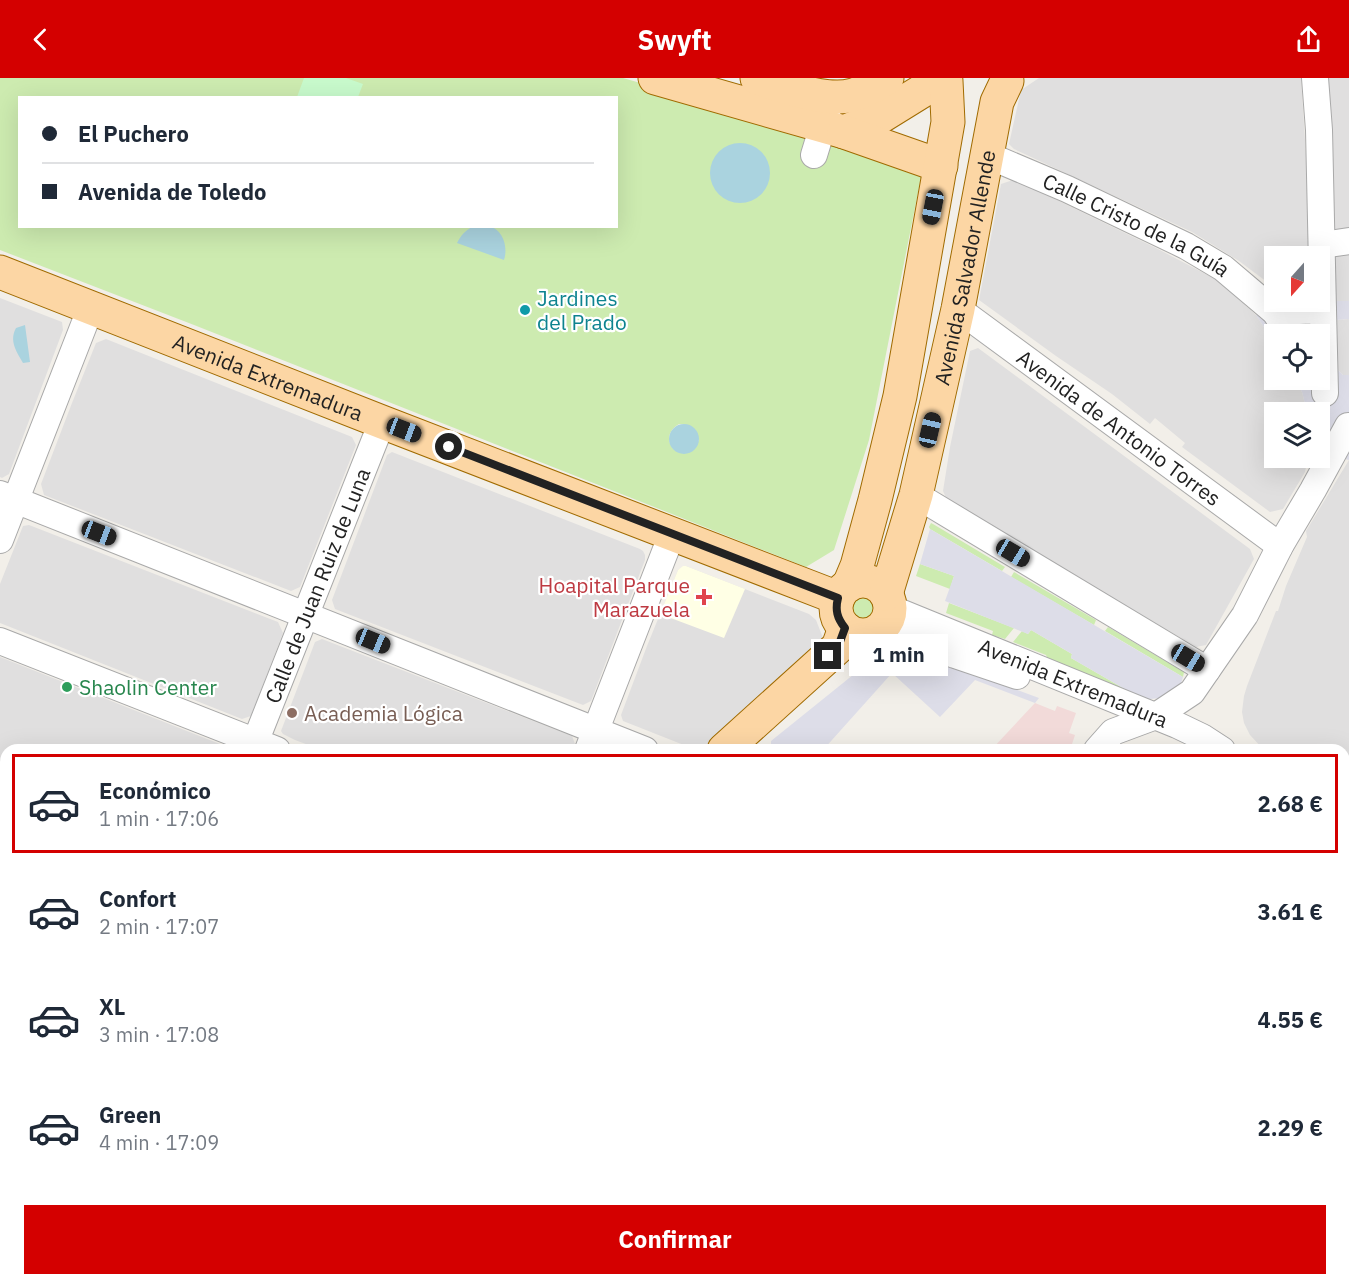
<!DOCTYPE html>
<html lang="es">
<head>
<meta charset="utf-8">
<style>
	body { margin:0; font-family:"IBM Plex Sans",sans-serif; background:#f2f2f3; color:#1f2937; height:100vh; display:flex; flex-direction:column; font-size:22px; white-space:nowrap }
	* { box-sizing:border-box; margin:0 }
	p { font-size:20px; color:#747a83 }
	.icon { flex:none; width:33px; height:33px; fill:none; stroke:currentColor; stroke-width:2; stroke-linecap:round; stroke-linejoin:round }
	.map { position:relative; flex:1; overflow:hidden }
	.sheet { position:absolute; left:0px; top:666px; width:1350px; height:542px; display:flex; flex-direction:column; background:#fff; border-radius:18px 18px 0 0; box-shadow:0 6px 24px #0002 }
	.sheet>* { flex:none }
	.hud { position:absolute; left:18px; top:18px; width:600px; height:132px; border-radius:0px; box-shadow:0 6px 24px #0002; display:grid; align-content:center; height:132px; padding:0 24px; background:#fff }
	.needle { width:39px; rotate:201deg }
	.buttons { position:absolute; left:1264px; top:168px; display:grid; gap:12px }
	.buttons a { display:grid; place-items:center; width:66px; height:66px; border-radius:0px; background:#fff; box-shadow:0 6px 24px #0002; font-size:30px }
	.end { position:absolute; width:27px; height:27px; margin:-14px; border:8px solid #222; background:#fff; box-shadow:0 0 0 3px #fff }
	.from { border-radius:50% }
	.bubble { position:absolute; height:42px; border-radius:0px; background:#fff; box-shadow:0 6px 24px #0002; font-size:20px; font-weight:700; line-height:42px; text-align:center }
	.car { position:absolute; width:18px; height:36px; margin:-18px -9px; border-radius:8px; box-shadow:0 0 4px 2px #0007; background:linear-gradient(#222 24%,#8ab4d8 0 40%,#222 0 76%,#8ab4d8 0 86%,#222 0) }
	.hud b { display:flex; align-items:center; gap:21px; height:57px; font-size:22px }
	.hud b+b { border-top:2px solid #e0e1e3 }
	.hud i { width:15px; height:15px; background:#1f2937 }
	ul { padding:10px 0 0; list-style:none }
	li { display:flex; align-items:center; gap:18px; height:99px; margin:0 12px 9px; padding:0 12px; border:3px solid transparent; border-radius:0px }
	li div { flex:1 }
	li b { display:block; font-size:22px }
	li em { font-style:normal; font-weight:700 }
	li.selected { border-color:#d40000 }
	li>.icon { width:54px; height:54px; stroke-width:1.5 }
	.action { display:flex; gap:12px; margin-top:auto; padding:12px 24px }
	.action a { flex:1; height:69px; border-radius:0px; background:#d40000; color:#fff; font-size:24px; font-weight:700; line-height:69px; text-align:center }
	header { display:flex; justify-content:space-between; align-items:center; height:78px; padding:0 24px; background:#d40000; color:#fff; font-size:27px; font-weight:700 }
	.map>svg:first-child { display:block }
</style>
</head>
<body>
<header><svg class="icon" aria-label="back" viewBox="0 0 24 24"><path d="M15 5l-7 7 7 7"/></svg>Swyft<svg class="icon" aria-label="share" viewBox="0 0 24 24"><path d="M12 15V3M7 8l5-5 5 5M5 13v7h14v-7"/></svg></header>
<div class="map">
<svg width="1349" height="1207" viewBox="0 0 1349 1207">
	<rect width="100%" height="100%" fill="#f2efe9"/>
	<path fill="#e0dfdf" d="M 1039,0 L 1301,0 L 1309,123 L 1309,178 L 1275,178 L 1275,210 L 1239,183 L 1192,154 L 1014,71 L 1009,66 L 1021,12 Z
		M 1328,0 L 1349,0 L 1349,155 L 1334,154 L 1332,51 Z
		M 1013,102 L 1026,107 L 1156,170 L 1219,203 L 1256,237 L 1275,266 L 1275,302 L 1296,302 L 1302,314 L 1307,334 L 1275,334 L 1275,380 L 1308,380 L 1305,394 L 1283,431 L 1270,434 L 1182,369 L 1185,365 L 1155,340 L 1150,346 L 1112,316 L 1056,278 L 979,222 L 1001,106 Z
		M 1349,173 L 1349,223 L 1335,223 L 1334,175 Z
		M 0,220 L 62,244 L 63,252 L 9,396 L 2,400 L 0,399 Z
		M 1349,241 L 1349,297 L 1343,297 L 1337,291 L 1336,242 Z
		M 106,261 L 352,359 L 356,367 L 300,509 L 291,513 L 44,417 L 41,406 L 72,325 L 96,265 Z
		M 978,270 L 1250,471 L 1254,481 L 1206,567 L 1196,569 L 947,422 L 943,413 L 950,369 L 970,273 Z
		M 392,374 L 640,471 L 643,473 L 645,477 L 645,482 L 591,623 L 583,627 L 335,531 L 332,522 L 387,377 Z
		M 1349,382 L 1349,723 L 1344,720 L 1344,672 L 1264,672 L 1250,657 L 1244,645 L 1242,634 L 1244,618 L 1247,608 L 1276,533 L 1278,533 L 1286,508 L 1307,459 L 1306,453 Z
		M 29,447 L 278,544 L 283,555 L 251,638 L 242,641 L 0,545 L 0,506 L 23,448 Z
		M 686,488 L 809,536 L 816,542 L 823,560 L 822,565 L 816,573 L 705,670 L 694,671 L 623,643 L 621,637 L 647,568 L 678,492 Z
		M 322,561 L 572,658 L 575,666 L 572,672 L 322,672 L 295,662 L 283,656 L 281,653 L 315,564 Z
		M 0,579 L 230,670 L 231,672 L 6,672 L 6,693 L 0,690 Z
		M 0,724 L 6,727 L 6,902 L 0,900 Z
		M 1349,957 L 1349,1207 L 1255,1207 L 1252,1202 L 1344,1202 L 1344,959 Z
		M 773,1202 L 1068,1202 L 1069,1207 L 772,1207 Z
		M 1159,1202 L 1220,1202 L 1223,1207 L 1147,1207 Z"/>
	<path fill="#f2dad9" d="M 1035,625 L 1055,633 L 1057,628 L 1076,635 L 1069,655 L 1075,657 L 1070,672 L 991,672 Z"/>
	<path fill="#ffffe5" d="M 683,488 L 686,488 L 745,511 L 724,560 L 660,536 L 678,492 Z"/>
	<path fill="#f3e3dd" d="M 300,1202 L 446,1202 L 448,1207 L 285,1207 Z"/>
	<path fill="#cdebb0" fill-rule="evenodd" d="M 0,0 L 623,0 L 821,57 L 923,89 L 869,362 L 834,472 L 806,489 L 194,247 L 0,172 ZM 20,20 L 616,20 L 616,148 L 20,148 ZM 679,346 L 684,346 L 699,362 L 694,371 L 676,373 C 665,365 668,352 679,346 Z
		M 931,445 L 933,446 L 1005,489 L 1002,493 L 930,451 L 929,449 Z
		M 920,486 L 954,498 L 950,511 L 916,498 Z
		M 1014,494 L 1096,542 L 1094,547 L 1011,499 Z
		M 865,513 L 870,515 L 880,533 C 874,553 850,549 847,530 L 859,514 Z
		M 949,525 L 1014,550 L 1005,561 L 992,557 L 993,553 L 946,535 Z
		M 1108,549 L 1184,594 L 1183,599 L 1105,553 Z
		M 1031,552 L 1072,576 L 1071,580 L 1142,621 L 1050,587 L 1046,577 L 1013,564 L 1022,553 L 1028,556 Z"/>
	<path fill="#c8facc" d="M 304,0 L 346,0 L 363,6 L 358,19 L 297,19 Z
		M 70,1202 L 178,1202 L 162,1207 L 153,1207 L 151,1202 L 138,1207 L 68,1207 Z
		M 482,1202 L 569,1202 L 573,1207 L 483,1207 Z"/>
	<path fill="#dddde8" d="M 1275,223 L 1349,223 L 1349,241 L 1336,242 L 1337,291 L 1343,297 L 1349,297 L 1349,382 L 1320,375 L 1320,334 L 1307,334 L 1302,314 L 1296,302 L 1320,302 L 1320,256 L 1275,256 L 1275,266 L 1256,237 Z
		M 930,451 L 1183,599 L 1180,609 L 1161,620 L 1150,621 L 1142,621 L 1071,580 L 1072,576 L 1031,552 L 1028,556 L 945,523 L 954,498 L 920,486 Z
		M 899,570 L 908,571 L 1039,620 L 1035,625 L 975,602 L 940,639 L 892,595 L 823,672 L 768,672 L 771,669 L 771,663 L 879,576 L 888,571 Z
		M 1344,829 L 1349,829 L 1349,957 L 1344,959 Z"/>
	<path fill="#aad3df" d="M710 95a30 30 0 1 1 60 0a30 30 0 1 1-60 0Z
		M 472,149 C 477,149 483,148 488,148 C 504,151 508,170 504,182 L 457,165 C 461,157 465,153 472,149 Z
		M 25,247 L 30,284 L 23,285 C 16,273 9,263 16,250 Z
		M669 361a15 15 0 1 1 30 0a15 15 0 1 1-30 0Z"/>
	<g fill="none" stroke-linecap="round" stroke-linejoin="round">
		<defs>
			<g id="minor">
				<path d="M 1315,0 L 1319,52 L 1323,232"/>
				<path d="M 814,77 L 828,31"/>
				<path id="s1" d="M 987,77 L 1067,111 L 1186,168 L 1223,190 L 1275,234 L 1289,256"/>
				<path d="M 1322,167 L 1349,163"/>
				<path id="s2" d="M 958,231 L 1280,468"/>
				<path d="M 1275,234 L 1323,232 L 1325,315"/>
				<path d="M 0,416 L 645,672"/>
				<path d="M 916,417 L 1207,592"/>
				<path d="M 0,462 L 91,229"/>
				<path id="s3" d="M 890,530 L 1177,647 L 1202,659 L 1222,672"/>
				<path d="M 882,549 L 955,577 L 1017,598"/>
				<path d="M 0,563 L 277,672"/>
				<path id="s4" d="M 252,672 L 382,344"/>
				<path d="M 588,672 L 672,456"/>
				<path d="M 1097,672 L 1113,654 L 1156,638 L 1192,614 L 1245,537 L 1280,468 L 1313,412 L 1348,348"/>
				<path d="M 0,708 L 6,711"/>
				<path d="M 1344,748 L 1349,751"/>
				<path d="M 1344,842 L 1349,841"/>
				<path d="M 1344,939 L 1349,937"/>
				<path d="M 0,1181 L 6,1184"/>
				<path d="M 474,1202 L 476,1207"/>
				<path d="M 1078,1202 L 1079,1207"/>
				<path d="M 1236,1202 L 1238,1207"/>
				<path d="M 45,1207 L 47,1202"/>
				<path d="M 221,1207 L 239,1202"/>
				<path d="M 1115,1207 L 1128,1202"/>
			</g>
			<g id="major">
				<path d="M 655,0 L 844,54 L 880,39 L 943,0"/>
				<path d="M 757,0 C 783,8 827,25 853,17 C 866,13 876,7 887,0"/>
				<path d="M 844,54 L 941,88"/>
				<path id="s5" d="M 0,194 L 382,344 L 838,520"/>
				<circle cx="863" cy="530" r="27"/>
				<path d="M 849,507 L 857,488 L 875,422 L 900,318 L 948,44 L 946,3"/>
				<path id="s6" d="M 886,516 L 916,417 L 958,231 L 997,24 L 1007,3"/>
				<path d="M 724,672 L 838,569 L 845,550"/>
				<path d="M 0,930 L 6,933"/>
				<path d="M 0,957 L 6,960"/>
				<path d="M 583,1202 L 583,1207"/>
				<path d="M 616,1202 L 629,1207"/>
				<path d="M 737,1202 L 738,1207"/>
			</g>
		</defs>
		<use href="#minor" stroke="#a9a9a9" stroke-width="28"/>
		<use href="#major" stroke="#a06b00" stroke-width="35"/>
		<use href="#minor" stroke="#fff" stroke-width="26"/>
		<use href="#major" stroke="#fcd6a4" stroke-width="33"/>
	</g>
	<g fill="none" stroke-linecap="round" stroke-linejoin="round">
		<path stroke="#222" stroke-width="8" d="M 449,369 L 838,520 C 835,532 837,540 845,550 L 838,569 L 828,578"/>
	</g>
	<circle fill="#0f9aa8" stroke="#fff" stroke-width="2" cx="525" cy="232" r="6"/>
	<path fill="#e0444e" stroke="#fff" stroke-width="2" d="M701 510h6v6h6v6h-6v6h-6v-6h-6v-6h6z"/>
	<circle fill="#2e9e5b" stroke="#fff" stroke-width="2" cx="67" cy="609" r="6"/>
	<circle fill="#8d6e63" stroke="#fff" stroke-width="2" cx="292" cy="635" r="6"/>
	<g text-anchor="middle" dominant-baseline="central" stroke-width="4.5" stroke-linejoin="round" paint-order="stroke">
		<g font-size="21" fill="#222" stroke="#fff">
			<text stroke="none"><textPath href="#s1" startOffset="165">Calle Cristo de la Guía</textPath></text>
			<text stroke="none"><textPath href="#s6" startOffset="336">Avenida Salvador Allende</textPath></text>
			<text stroke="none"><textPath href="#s5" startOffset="288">Avenida Extremadura</textPath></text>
			<text stroke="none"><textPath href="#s2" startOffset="200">Avenida de Antonio Torres</textPath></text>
			<text stroke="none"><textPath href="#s4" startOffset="177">Calle de Juan Ruiz de Luna</textPath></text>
			<text stroke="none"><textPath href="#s3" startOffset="198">Avenida Extremadura</textPath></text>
		</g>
		<g font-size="21" fill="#0d838f" stroke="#fff" text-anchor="start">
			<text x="537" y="220">Jardines<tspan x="537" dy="24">del Prado</tspan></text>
		</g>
		<g font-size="21" fill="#be3a42" stroke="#fff" text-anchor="end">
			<text x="690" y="507">Hoapital Parque<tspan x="690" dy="24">Marazuela</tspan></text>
		</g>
		<g font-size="21" fill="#27864d" stroke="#fff" text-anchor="start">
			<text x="79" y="609">Shaolin Center</text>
		</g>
		<g font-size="21" fill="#785e54" stroke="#fff" text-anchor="start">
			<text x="304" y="635">Academia Lógica</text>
		</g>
	</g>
</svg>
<div class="buttons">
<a><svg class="needle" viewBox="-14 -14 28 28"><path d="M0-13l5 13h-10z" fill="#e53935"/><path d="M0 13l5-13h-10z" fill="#747a83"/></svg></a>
<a><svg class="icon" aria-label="locate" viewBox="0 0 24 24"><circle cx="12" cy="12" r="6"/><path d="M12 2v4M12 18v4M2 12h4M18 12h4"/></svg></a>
<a><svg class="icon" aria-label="layers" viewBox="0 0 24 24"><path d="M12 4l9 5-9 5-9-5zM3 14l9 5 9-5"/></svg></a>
</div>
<i class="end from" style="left:449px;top:369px"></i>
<i class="end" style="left:828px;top:578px"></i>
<div class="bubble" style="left:849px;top:556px;width:99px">1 min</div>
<i class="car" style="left:933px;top:129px;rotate:191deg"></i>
<i class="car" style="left:404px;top:352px;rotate:111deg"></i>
<i class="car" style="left:930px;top:352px;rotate:13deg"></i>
<i class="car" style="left:99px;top:455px;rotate:111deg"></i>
<i class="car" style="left:1013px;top:475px;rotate:121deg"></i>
<i class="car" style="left:373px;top:563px;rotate:112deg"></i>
<i class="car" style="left:1188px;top:580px;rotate:121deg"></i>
<div class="hud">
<b><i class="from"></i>El Puchero</b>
<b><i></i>Avenida de Toledo</b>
</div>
<section class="sheet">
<ul>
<li class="selected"><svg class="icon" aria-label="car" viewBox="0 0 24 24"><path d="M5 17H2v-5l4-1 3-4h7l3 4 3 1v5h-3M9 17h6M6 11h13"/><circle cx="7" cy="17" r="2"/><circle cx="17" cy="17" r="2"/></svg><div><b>Económico</b><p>1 min · 17:06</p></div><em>2.68 €</em></li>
<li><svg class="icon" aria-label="car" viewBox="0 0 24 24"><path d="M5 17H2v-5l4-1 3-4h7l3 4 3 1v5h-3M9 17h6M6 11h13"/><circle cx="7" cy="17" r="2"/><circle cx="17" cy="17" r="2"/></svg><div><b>Confort</b><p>2 min · 17:07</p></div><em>3.61 €</em></li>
<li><svg class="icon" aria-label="car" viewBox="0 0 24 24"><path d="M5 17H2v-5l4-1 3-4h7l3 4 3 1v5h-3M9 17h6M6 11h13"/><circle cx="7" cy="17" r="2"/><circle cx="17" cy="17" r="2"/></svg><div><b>XL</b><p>3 min · 17:08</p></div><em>4.55 €</em></li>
<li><svg class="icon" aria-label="car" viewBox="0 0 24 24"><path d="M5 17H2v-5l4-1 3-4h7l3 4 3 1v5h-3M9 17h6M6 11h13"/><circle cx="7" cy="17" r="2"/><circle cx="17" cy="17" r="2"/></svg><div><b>Green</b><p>4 min · 17:09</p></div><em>2.29 €</em></li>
</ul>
<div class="action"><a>Confirmar</a></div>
</section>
</div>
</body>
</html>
